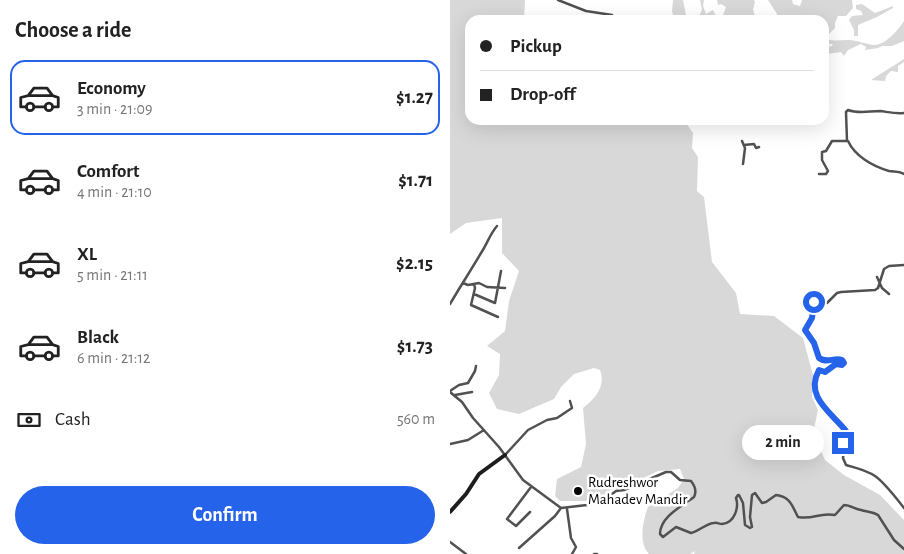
<!DOCTYPE html>
<html lang="en">
<head>
<meta charset="utf-8">
<style>
	body { margin:0; font-family:"Alegreya Sans",sans-serif; background:#f6f6f6; color:#222; height:100vh; display:flex; flex-direction:column; font-size:19px; white-space:nowrap }
	* { box-sizing:border-box; margin:0 }
	p { font-size:16px; color:#767676 }
	.icon { flex:none; width:28px; height:28px; fill:none; stroke:currentColor; stroke-width:2; stroke-linecap:round; stroke-linejoin:round }
	.map { position:relative; flex:1; overflow:hidden }
	.side { display:flex; flex-direction:column; background:#fff; width:450px }
	.side>* { flex:none }
	.guide { position:absolute; left:15px; top:15px; width:364px; height:110px; border-radius:15px; box-shadow:0 5px 20px #0002; display:grid; align-content:center; height:110px; padding:0 15px; background:#fff }
	.end { position:absolute; width:22px; height:22px; margin:-11px; border:6px solid #2563eb; background:#fff; box-shadow:0 0 0 2px #fff }
	.from { border-radius:50% }
	.bubble { position:absolute; height:35px; border-radius:18px; background:#fff; box-shadow:0 5px 20px #0002; font-size:16px; font-weight:700; line-height:35px; text-align:center }
	.guide b { display:flex; align-items:center; gap:18px; height:48px; font-size:19px }
	.guide b+b { border-top:1px solid #e0e0e0 }
	.guide i { width:12px; height:12px; background:#222 }
	ul { padding:0; list-style:none }
	li { display:flex; align-items:center; gap:15px; height:75px; margin:0 10px 8px; padding:0 5px; border:2px solid transparent; border-radius:15px }
	li div { flex:1 }
	li b { display:block; font-size:19px }
	li em { font-style:normal; font-weight:700 }
	li.current { border-color:#2563eb }
	li>.icon { width:45px; height:45px; stroke-width:1.5 }
	h2 { padding:0 15px; font-size:22px; line-height:60px }
	.pay { display:flex; align-items:center; gap:12px; height:55px; padding:0 15px; font-size:19px }
	.pay p { margin-inline-start:auto }
	.primary-button { display:flex; gap:10px; margin-top:auto; padding:10px 15px }
	.primary-button a { flex:1; height:58px; border-radius:30px; background:#2563eb; color:#fff; font-size:20px; font-weight:700; line-height:58px; text-align:center }
	main { display:flex; flex:1; min-height:0 }
	.map>svg:first-child { display:block }
</style>
</head>
<body>
<main>
<section class="side">
<h2>Choose a ride</h2>
<ul>
<li class="current"><svg class="icon" aria-label="car" viewBox="0 0 24 24"><path d="M5 17H2v-5l4-1 3-4h7l3 4 3 1v5h-3M9 17h6M6 11h13"/><circle cx="7" cy="17" r="2"/><circle cx="17" cy="17" r="2"/></svg><div><b>Economy</b><p>3 min · 21:09</p></div><em>$1.27</em></li>
<li><svg class="icon" aria-label="car" viewBox="0 0 24 24"><path d="M5 17H2v-5l4-1 3-4h7l3 4 3 1v5h-3M9 17h6M6 11h13"/><circle cx="7" cy="17" r="2"/><circle cx="17" cy="17" r="2"/></svg><div><b>Comfort</b><p>4 min · 21:10</p></div><em>$1.71</em></li>
<li><svg class="icon" aria-label="car" viewBox="0 0 24 24"><path d="M5 17H2v-5l4-1 3-4h7l3 4 3 1v5h-3M9 17h6M6 11h13"/><circle cx="7" cy="17" r="2"/><circle cx="17" cy="17" r="2"/></svg><div><b>XL</b><p>5 min · 21:11</p></div><em>$2.15</em></li>
<li><svg class="icon" aria-label="car" viewBox="0 0 24 24"><path d="M5 17H2v-5l4-1 3-4h7l3 4 3 1v5h-3M9 17h6M6 11h13"/><circle cx="7" cy="17" r="2"/><circle cx="17" cy="17" r="2"/></svg><div><b>Black</b><p>6 min · 21:12</p></div><em>$1.73</em></li>
</ul>
<div class="pay"><svg class="icon" aria-label="cash" viewBox="0 0 24 24"><path d="M3 7h18v10H3z"/><circle cx="12" cy="12" r="2"/></svg>Cash<p>560 m</p></div>
<div class="primary-button"><a>Confirm</a></div>
</section>
<div class="map">
<svg width="454" height="554" viewBox="0 0 454 554">
	<rect width="100%" height="100%" fill="#fff"/>
	<path fill="#d8d8d8" d="M 0,0 L 75,0 L 74,20 L 20,20 L 20,120 L 234,120 L 243,133 L 242,148 L 248,157 L 247,191 L 254,197 L 262,262 L 286,293 L 290,314 L 324,316 L 353,338 L 363,375 L 362,397 L 368,410 L 364,429 L 366,440 L 375,460 L 394,475 L 430,495 L 452,518 L 454,520 L 454,554 L 244,554 L 245,551 L 240,554 L 199,554 C 188,542 193,521 198,507 L 228,488 L 234,479 L 230,469 L 208,471 L 173,488 L 160,490 L 152,496 L 136,501 L 110,501 L 105,496 L 107,479 L 131,467 L 136,444 L 133,408 C 146,398 156,386 150,370 L 144,368 L 124,374 L 111,387 L 104,399 L 69,414 L 47,409 L 39,393 L 49,375 L 50,354 L 37,346 L 55,331 L 59,301 L 69,271 L 52,253 L 52,218 L 16,223 L 0,234 Z
		M 223,0 L 233,0 L 237,20 L 224,20 L 222,11 Z
		M 250,0 L 254,0 L 253,6 L 256,14 L 263,10 L 266,16 L 273,15 L 276,7 L 271,4 L 268,5 L 267,0 L 304,0 L 305,2 L 303,9 L 306,20 L 250,20 L 249,17 L 252,9 Z
		M 318,0 L 342,0 L 343,4 L 350,6 L 352,0 L 402,0 L 403,8 L 396,16 L 388,16 L 385,23 L 385,28 L 374,39 L 374,20 L 328,20 L 327,14 Z
		M 412,4 L 425,13 L 443,6 L 443,8 L 427,17 L 408,25 L 408,36 L 404,36 L 404,30 L 399,20 L 402,16 L 413,15 L 411,11 L 406,9 L 406,5 Z
		M 454,21 L 454,41 L 442,46 L 432,46 L 428,48 L 415,50 L 416,47 L 411,44 L 398,50 L 394,56 L 391,52 L 377,54 L 377,47 L 382,46 L 383,44 L 376,44 L 379,40 C 386,41 392,40 399,40 C 407,40 415,44 423,45 C 435,46 448,30 454,21 Z
		M 454,59 L 454,62 L 448,66 L 448,72 L 441,71 L 436,76 L 435,81 L 421,80 Z"/>
	<g fill="none" stroke-linecap="round" stroke-linejoin="round">
		<path stroke="#515151" stroke-width="2.5" d="M 108,0 L 136,11 L 162,15
			M 292,141 L 295,148 L 293,164
			M 398,141 C 405,156 422,166 439,171 C 444,172 449,171 454,174
			M 294,145 L 304,144 L 306,148 L 309,147
			M 369,174 L 376,174 L 378,171 L 372,160 L 372,152 L 376,151 L 382,141 L 397,141 L 396,112 L 398,110 C 409,114 419,111 430,111 C 438,112 446,114 454,113
			M 454,265 L 439,266 L 434,269 L 428,288 L 425,290 L 391,292 L 387,293 L 377,303 L 367,299 L 365,299 L 362,318 L 355,331 L 364,343 L 369,359 C 377,364 384,357 392,360 L 394,363 L 392,365 L 386,364 L 375,372 L 369,370 C 354,397 382,413 396,431 L 393,458 L 396,465 C 406,468 416,470 425,476 C 434,482 447,499 454,508
			M 427,277 L 432,288 L 439,294
			M 13,283 L 18,285 L 29,283 L 37,287 L 55,288
			M 24,284 L 25,288 L 21,305 L 48,317
			M 24,294 L 45,303 L 51,271
			M 0,304 C 10,287 21,270 31,253 C 37,244 40,234 47,226
			M 0,391 L 9,385 L 18,383 L 25,371 L 26,366
			M 0,392 L 12,402 L 23,418 L 49,447 L 73,480 L 111,508 L 137,505 L 147,501 L 158,497 L 166,491 L 174,490 L 216,472 L 221,472 L 230,480 L 241,481 C 245,486 247,491 244,497 C 232,506 210,517 210,534 L 213,537 L 226,527 L 241,533 C 249,531 257,523 264,523 C 267,522 269,524 272,524 C 285,523 289,507 286,498 L 288,495 L 289,495 L 293,503 L 295,525 L 300,528 L 302,527 L 300,517 L 302,495 L 305,493 L 312,503 L 316,502 L 326,495 C 341,497 342,506 348,517 C 364,520 369,512 385,515 L 394,505 C 400,505 405,509 411,510 C 417,512 422,511 428,515 L 444,540 L 454,549
			M 5,395 L 22,392
			M 0,444 L 18,440 L 34,430
			M 55,455 L 78,430 L 97,420 L 107,418 L 122,408 L 120,401
			M 117,509 L 121,538 L 126,547 L 122,554
			M 80,512 L 66,526 L 57,519 L 81,487
			M 0,542 L 16,554
			M 69,548 L 105,516 L 111,508
			M 144,554 L 147,554"/>
		<path stroke="#1e1e1e" stroke-width="4" d="M 0,512 L 16,494 L 29,474 L 55,455"/>
	</g>
	<g fill="none" stroke-linecap="round" stroke-linejoin="round">
		<path stroke="#2563eb" stroke-width="6" d="M 364,302 L 362,318 L 355,330 L 364,343 L 369,358 C 377,364 384,357 392,360 L 394,363 L 392,365 L 386,364 L 375,372 L 369,370 C 354,397 382,413 396,431 L 393,443"/>
	</g>
	<circle fill="#000" stroke="#fff" stroke-width="2" cx="128" cy="491" r="5"/>
	<g text-anchor="middle" dominant-baseline="central" stroke-width="5" stroke-linejoin="round" paint-order="stroke">
		<g font-size="15" fill="#000" stroke="#fff" text-anchor="start">
			<text x="138" y="482">Rudreshwor<tspan x="138" dy="17">Mahadev Mandir</tspan></text>
		</g>
	</g>
</svg>
<i class="end from" style="left:364px;top:302px"></i>
<i class="end" style="left:393px;top:443px"></i>
<div class="bubble" style="left:292px;top:425px;width:82px">2 min</div>
<div class="guide">
<b><i class="from"></i>Pickup</b>
<b><i></i>Drop-off</b>
</div>
</div>
</main>
</body>
</html>
